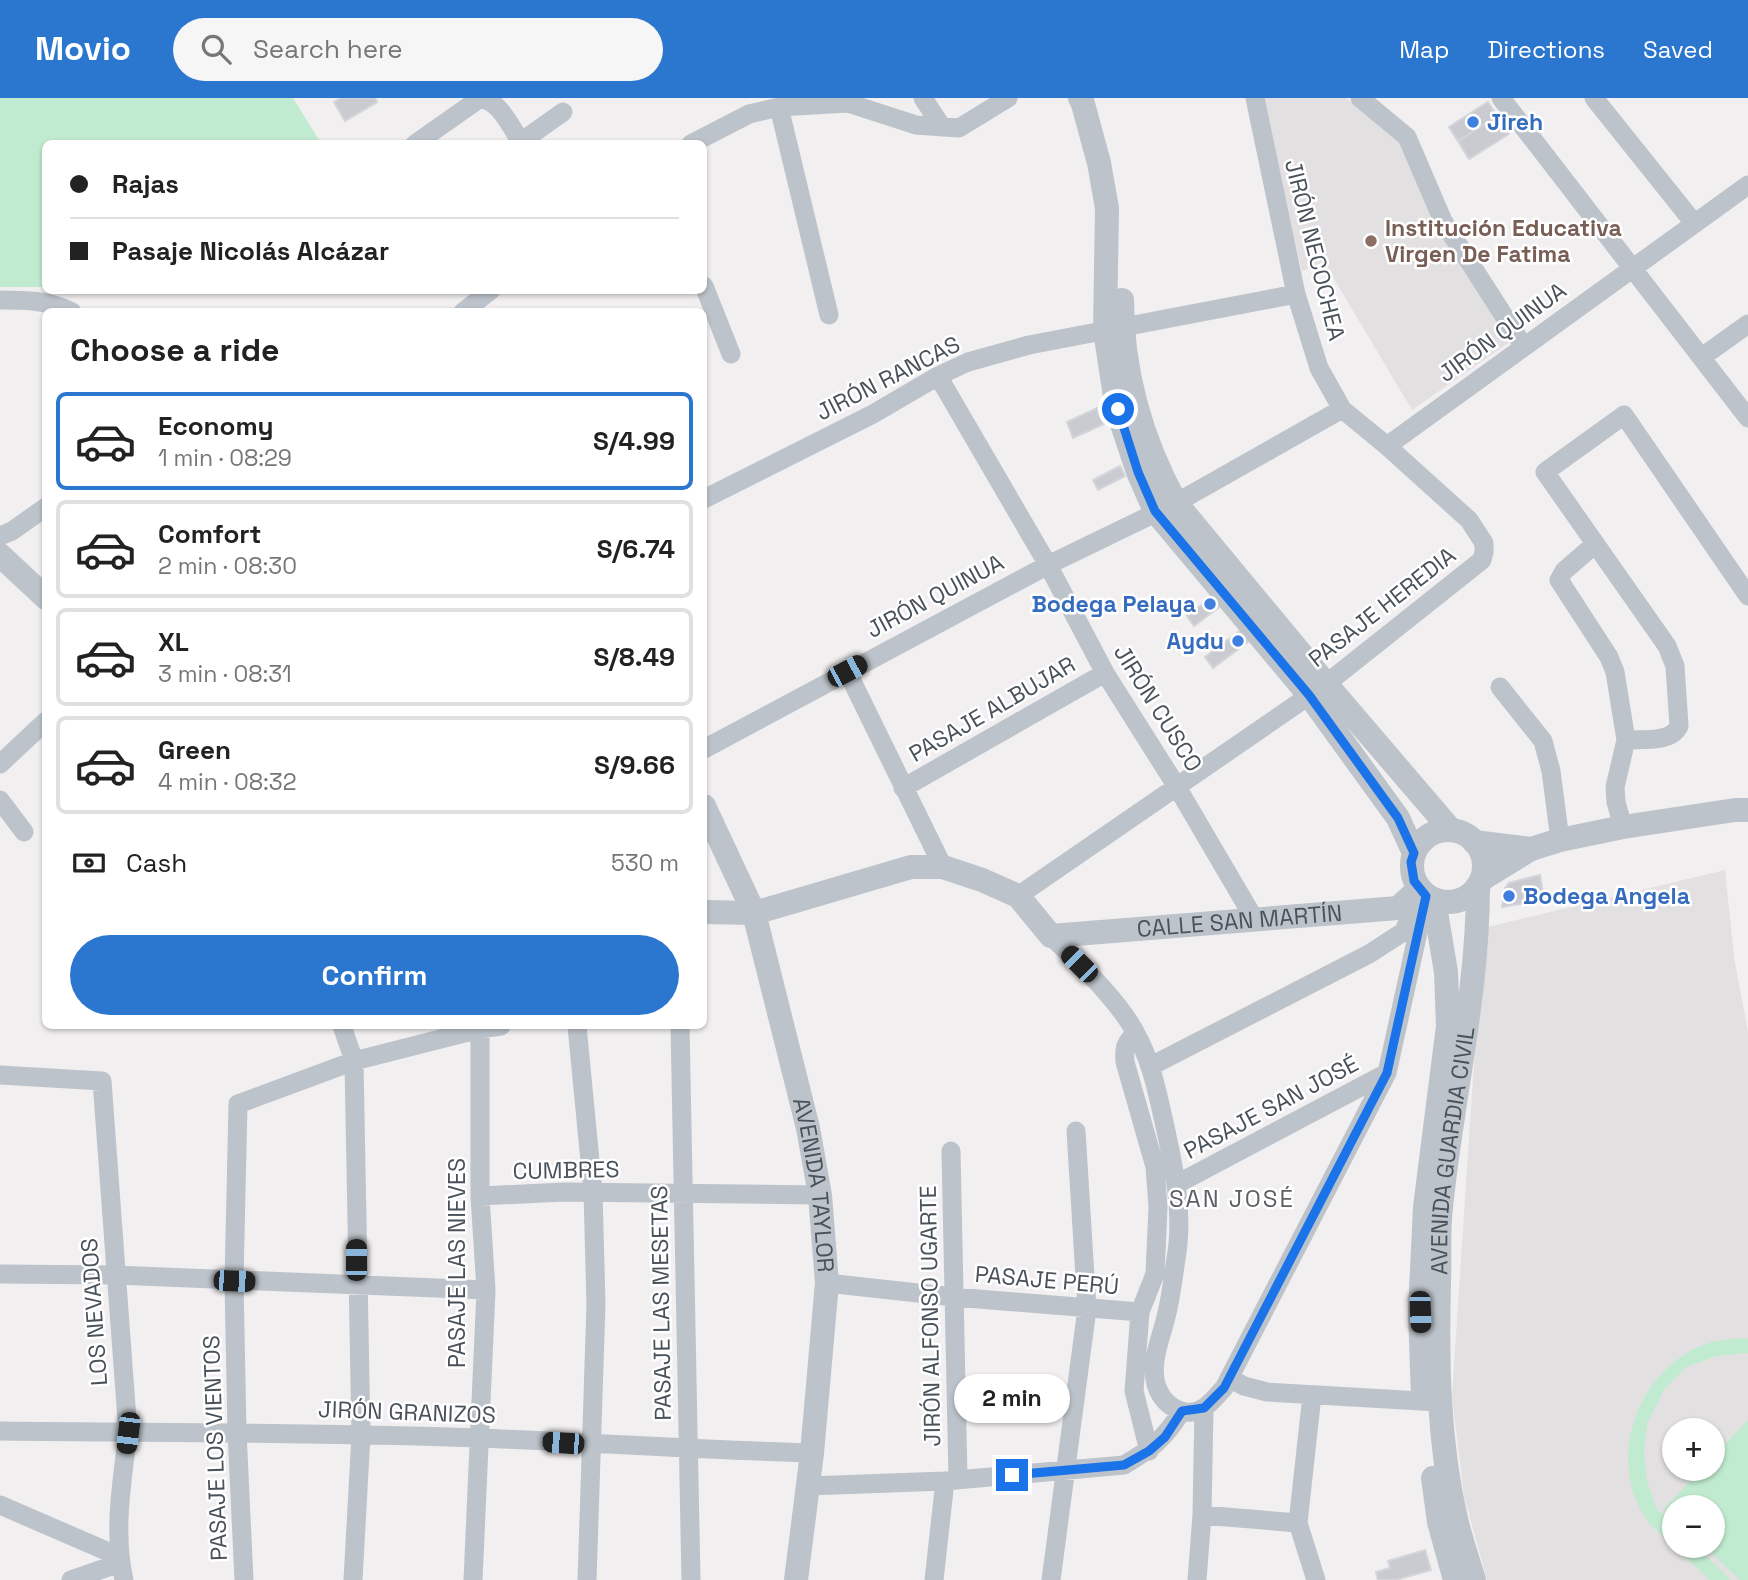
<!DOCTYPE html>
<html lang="en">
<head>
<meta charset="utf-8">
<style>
	body { margin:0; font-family:"Space Grotesk",sans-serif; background:#f6f6f6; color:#222; height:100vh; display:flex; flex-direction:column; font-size:26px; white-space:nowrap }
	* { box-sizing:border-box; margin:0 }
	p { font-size:23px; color:#767676 }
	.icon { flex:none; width:38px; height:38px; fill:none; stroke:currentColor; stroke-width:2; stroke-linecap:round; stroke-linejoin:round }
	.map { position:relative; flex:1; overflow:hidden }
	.details { position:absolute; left:42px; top:210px; width:665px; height:721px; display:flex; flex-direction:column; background:#fff; border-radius:10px; box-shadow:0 2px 5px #0004 }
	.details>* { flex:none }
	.hud { position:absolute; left:42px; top:42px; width:665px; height:154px; border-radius:10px; box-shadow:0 2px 5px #0004; display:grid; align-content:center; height:154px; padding:0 28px; background:#fff }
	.buttons { position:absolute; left:1662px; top:1320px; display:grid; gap:14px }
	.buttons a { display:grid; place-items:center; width:63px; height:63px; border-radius:50%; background:#fff; box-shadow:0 2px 5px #0004; font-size:35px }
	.end { position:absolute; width:32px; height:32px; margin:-16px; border:9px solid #1a73e8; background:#fff; box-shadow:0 0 0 4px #fff }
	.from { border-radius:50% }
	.bubble { position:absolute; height:49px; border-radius:24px; background:#fff; box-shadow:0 2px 5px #0004; font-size:23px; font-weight:700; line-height:49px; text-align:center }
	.car { position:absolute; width:21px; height:42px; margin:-21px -10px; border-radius:9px; box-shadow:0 0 5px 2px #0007; background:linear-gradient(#222 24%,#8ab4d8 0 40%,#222 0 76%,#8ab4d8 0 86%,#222 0) }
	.hud b { display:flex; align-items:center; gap:24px; height:66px; font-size:26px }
	.hud b+b { border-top:2px solid #e0e0e0 }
	.hud i { width:18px; height:18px; background:#222 }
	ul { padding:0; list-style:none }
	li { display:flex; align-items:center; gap:21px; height:98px; margin:0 14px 10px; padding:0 14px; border:4px solid #e0e0e0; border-radius:10px }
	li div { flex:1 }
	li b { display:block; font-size:26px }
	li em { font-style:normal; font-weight:700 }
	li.active { border-color:#2b77cf }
	li>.icon { width:63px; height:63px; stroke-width:1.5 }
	h2 { padding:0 28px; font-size:32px; line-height:84px }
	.pay { display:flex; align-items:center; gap:18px; height:77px; padding:0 28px; font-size:26px }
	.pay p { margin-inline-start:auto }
	.action { display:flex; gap:14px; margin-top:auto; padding:14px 28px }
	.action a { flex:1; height:80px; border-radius:42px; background:#2b77cf; color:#fff; font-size:28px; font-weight:700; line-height:80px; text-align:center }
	header { display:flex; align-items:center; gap:42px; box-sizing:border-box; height:98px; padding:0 35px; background:#2b77cf; color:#fff }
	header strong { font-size:33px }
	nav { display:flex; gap:38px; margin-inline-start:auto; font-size:24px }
	.search { width:490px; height:63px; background:#f6f6f6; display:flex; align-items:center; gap:18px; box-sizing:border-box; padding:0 24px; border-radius:38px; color:#767676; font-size:26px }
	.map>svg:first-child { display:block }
</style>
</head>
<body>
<header>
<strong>Movio</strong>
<div class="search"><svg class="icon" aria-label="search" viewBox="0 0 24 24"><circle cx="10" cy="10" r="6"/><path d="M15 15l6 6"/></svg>Search here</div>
<nav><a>Map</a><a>Directions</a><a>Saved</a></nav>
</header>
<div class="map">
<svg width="1748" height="1482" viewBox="0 0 1748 1482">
	<rect width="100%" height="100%" fill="#f1efef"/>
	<path fill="#e2e0e0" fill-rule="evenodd" d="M 1260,0 L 1346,0 L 1404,45 L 1514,241 L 1412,312 L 1324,164 L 1302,173 Z
		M 1725,772 L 1734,859 L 1748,934 L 1748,1482 L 1487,1482 L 1464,1398 L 1452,1298 L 1483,830 ZM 1675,1332 L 1713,1332 L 1713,1370 L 1675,1370 ZM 1675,1409 L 1713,1409 L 1713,1447 L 1675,1447 Z"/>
	<path fill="#c1ebd0" d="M 0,0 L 293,0 L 321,45 L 46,46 L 45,189 L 0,189 Z
		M 1741,1240 L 1748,1241 L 1748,1255 L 1716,1258 L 1686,1269 L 1664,1292 L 1647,1326 L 1644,1354 L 1647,1383 L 1656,1410 L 1675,1428 L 1675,1447 L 1695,1447 L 1731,1482 L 1710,1482 L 1649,1425 C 1608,1369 1631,1287 1690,1253 C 1706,1244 1724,1241 1741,1240 Z
		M 1748,1322 L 1748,1482 L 1740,1482 L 1703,1447 L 1713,1447 L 1713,1409 L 1675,1409 L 1675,1421 L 1664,1411 L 1702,1370 L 1713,1370 L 1713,1359 Z"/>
	<path fill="#c9cbd1" stroke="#d3d5da" stroke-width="2" d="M 341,0 L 375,0 L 377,4 L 345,23 L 334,4 Z
		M 1488,4 L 1497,18 L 1458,43 L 1449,29 Z
		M 1497,18 L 1509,36 L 1469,61 L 1458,43 Z
		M 1097,310 L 1104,326 L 1073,340 L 1067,324 Z
		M 1120,368 L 1125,378 L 1098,392 L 1093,382 Z
		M 1212,499 L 1219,509 L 1194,528 L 1187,518 Z
		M 1241,532 L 1249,543 L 1213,570 L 1205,559 Z
		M 1540,777 L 1544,802 L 1502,809 L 1505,790 L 1509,785 Z
		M 1425,1452 L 1431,1472 L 1395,1482 L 1378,1482 L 1376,1474 L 1390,1470 L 1388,1463 Z"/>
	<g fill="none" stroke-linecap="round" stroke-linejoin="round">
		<path stroke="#bcc3ca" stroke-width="19" d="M 923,0 L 942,29
			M 1360,0 L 1407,39 L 1443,123 L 1524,249
			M 1501,0 L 1748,320
			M 1594,0 L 1694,125
			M 779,9 L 829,217
			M 415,46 L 479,1 C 499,0 512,31 522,46
			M 518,46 L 563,14
			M 691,46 L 749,16 L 779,9 L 848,5 L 916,27 L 959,30 L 1008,0
			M 704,188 L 731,256
			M 0,202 C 25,202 49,202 72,214
			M 463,214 L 491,192
			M 1702,259 L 1748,226
			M 938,278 L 1048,467 L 1105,575 L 1177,689 L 1255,822
			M 1387,348 L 1748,87
			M 704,401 L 873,316 L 938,278 L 968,264 L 1029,247 L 1296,196
			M 0,438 L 12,433 L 46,409
			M 1594,447 L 1564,473 L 1559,482 L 1609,559 L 1615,574 L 1626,642 L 1615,689 L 1616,704 L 1623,729
			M 847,573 L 943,769
			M 1500,589 L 1543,643 L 1551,673 L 1560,742
			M 1626,642 C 1643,641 1671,645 1679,628 L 1675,568 L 1667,548 L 1545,374 L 1624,317 L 1748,498
			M 704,651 L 1048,467 L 1176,405 L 1342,311
			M 0,666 L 46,623
			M 903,690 L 1105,575
			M 0,702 L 24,734
			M 1018,798 L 1326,586 L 1482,462 L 1484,454 L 1484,445 L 1469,422 L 1387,348 L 1342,311 L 1319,270 L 1296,196 L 1255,0
			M 1051,838 C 1078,865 1117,900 1135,934 C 1151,962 1157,993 1164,1024 C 1174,1069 1184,1115 1176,1161 C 1173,1180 1171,1200 1166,1219 C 1161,1240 1150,1264 1156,1286 C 1162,1307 1185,1323 1205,1309 C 1212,1304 1218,1296 1224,1290 L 1387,975 L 1426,798
			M 342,928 L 354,963 L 361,1337 L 353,1482
			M 577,928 L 593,1094 L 596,1206 L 587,1482
			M 680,928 L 691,1482
			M 1151,968 L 1369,856 L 1403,834 L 1418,805
			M 0,977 L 102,983 L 128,1335 C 122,1383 113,1434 124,1482
			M 951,1053 L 958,1381
			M 1177,1086 L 1387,975
			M 480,1098 L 564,1094 L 820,1097
			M 0,1176 L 115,1177 L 486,1192
			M 827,1185 L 954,1199 L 1140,1214 L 1155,1176 L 1158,1109 L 1155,1069 L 1125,964 C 1124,950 1125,944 1136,936
			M 1140,1214 L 1134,1293 L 1149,1353
			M 1229,1280 L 1244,1288 L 1267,1294 L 1438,1304
			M 1312,1297 L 1298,1425 L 1316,1482
			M 0,1333 C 159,1335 319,1334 478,1340 C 590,1344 701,1352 812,1355
			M 808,1388 L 945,1383 L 1124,1367 C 1153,1350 1163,1342 1182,1313
			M 0,1407 L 118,1458
			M 1202,1417 L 1298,1425
			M 71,1482 L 120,1465
			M 244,1482 L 237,1334 L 234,1183 L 238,1006 L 354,963 L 480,931 L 501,928
			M 473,1482 L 486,1192 L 480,1098 L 480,931
			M 934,1482 L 945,1383
			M 1051,1482 L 1087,1211 L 1076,1033
			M 1197,1482 L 1202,1417 L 1204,1310"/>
		<g stroke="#bcc3ca" stroke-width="24">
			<path d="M 1080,0 L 1083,6 L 1099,65 L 1107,110 L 1105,233 L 1117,311 L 1138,374 L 1155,413 L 1309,597 L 1398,720 L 1414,755"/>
			<path d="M 1122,202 C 1122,273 1142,343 1176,405 L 1326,586 L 1451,732"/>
			<path d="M 0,457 L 46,500"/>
			<path id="s1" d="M 704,708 L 754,815 L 808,1030 L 820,1097 L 827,1185 L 812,1355 L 796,1482"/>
			<circle cx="1448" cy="768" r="36"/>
			<path d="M 1474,744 L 1531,751"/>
			<path d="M 1482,781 L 1531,751 L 1560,742 L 1623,729 L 1735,712 L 1748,712"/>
			<path id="s2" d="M 704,814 L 754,815 L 911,769 L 943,769 L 982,782 L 1018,798 L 1051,838 L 1398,810 L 1419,791"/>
			<path d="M 1423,1299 L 1420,1214 L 1425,1109 L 1448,928 L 1446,874 L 1434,802"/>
			<path d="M 1433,1380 L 1439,1424 L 1455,1482"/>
			<path id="s3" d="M 1474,1482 C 1468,1462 1461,1442 1456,1421 C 1438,1343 1437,1263 1439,1183 C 1440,1159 1438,1133 1441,1109 C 1452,1001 1478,897 1478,788"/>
		</g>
	</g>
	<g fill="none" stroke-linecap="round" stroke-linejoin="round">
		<path stroke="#1a73e8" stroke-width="9" d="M 1012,1377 L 1124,1367 L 1149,1353 L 1165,1339 L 1182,1313 L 1204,1310 L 1224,1290 L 1387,975 L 1426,798 L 1414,783 L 1411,764 L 1414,755 L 1398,720 L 1309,597 L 1155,413 L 1138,374 L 1118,311"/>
	</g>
	<g fill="#3f7fe0" stroke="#fff" stroke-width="2.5">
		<circle cx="1473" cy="24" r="7"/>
		<circle cx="1210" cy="506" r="7"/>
		<circle cx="1238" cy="543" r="7"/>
		<circle cx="1509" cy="798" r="7"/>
	</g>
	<circle fill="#8d6e63" stroke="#fff" stroke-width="2.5" cx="1371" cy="143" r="7"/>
	<g text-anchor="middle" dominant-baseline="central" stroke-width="5" stroke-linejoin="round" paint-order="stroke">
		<g font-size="23" font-weight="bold" fill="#366cbe" stroke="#fff" text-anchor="start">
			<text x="1487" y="24">Jireh</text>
			<text x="1196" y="506" text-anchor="end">Bodega Pelaya</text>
			<text x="1224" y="543" text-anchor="end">Aydu</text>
			<text x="1523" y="798">Bodega Angela</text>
		</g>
		<g font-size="23" font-weight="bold" fill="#785e54" stroke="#fff" text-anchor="start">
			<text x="1385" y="130">Institución Educativa<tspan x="1385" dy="26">Virgen De Fatima</tspan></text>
		</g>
		<g font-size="23" fill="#49525a" stroke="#fff">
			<text transform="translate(1315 152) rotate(76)">JIRÓN NECOCHEA</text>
			<text transform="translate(1502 234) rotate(-36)">JIRÓN QUINUA</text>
			<text transform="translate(888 280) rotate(-27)">JIRÓN RANCAS</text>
			<text transform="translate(935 498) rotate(-28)">JIRÓN QUINUA</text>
			<text transform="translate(1382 509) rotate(-38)">PASAJE HEREDIA</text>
			<text transform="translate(1158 610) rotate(58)">JIRÓN CUSCO</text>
			<text transform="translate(992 611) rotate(-30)">PASAJE ALBUJAR</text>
			<text stroke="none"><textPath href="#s2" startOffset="567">CALLE SAN MARTÍN</textPath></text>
			<text transform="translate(1271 1009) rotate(-28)">PASAJE SAN JOSÉ</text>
			<text stroke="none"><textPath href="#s3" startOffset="434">AVENIDA GUARDIA CIVIL</textPath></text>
			<text transform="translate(566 1072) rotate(-1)">CUMBRES</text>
			<text stroke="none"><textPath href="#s1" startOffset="397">AVENIDA TAYLOR</textPath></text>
			<text transform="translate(457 1165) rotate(-90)">PASAJE LAS NIEVES</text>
			<text transform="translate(1047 1182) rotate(5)">PASAJE PERÚ</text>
			<text transform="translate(661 1205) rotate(-91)">PASAJE LAS MESETAS</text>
			<text transform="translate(94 1214) rotate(-94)">LOS NEVADOS</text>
			<text transform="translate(930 1218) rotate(-91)">JIRÓN ALFONSO UGARTE</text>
			<text transform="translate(407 1314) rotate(2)">JIRÓN GRANIZOS</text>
			<text transform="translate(215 1350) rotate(-92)">PASAJE LOS VIENTOS</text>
		</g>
		<g font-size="24" letter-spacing="2" fill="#5c5f63" stroke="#fff">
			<text x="1232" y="1100">SAN JOSÉ</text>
		</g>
	</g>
</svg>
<div class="buttons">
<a>+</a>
<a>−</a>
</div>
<i class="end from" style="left:1118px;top:311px"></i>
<i class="end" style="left:1012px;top:1377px"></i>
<div class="bubble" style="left:954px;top:1276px;width:116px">2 min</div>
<i class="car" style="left:847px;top:573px;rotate:62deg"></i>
<i class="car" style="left:1079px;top:866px;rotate:315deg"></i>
<i class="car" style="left:356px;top:1162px;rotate:0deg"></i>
<i class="car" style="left:234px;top:1183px;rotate:92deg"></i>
<i class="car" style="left:1420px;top:1214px;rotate:178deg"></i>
<i class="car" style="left:128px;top:1335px;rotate:187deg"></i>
<i class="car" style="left:563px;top:1345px;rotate:274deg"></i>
<div class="hud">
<b><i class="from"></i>Rajas</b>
<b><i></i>Pasaje Nicolás Alcázar</b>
</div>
<section class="details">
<h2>Choose a ride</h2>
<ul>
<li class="active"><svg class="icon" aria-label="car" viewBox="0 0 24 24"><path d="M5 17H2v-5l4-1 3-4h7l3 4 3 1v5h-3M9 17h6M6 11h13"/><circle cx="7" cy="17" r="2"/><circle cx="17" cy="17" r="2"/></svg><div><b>Economy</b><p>1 min · 08:29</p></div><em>S/4.99</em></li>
<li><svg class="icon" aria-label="car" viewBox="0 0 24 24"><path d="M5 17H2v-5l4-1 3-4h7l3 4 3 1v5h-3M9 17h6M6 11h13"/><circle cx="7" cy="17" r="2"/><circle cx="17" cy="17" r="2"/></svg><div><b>Comfort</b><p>2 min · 08:30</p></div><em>S/6.74</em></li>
<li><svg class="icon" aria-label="car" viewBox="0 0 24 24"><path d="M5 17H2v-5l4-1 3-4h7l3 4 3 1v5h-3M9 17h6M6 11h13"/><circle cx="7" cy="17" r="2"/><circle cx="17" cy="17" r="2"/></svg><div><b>XL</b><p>3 min · 08:31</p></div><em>S/8.49</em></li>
<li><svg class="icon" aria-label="car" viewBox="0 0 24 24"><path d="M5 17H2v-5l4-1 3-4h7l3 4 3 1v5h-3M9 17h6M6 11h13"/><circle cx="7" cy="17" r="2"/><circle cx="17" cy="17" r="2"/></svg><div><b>Green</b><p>4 min · 08:32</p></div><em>S/9.66</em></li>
</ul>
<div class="pay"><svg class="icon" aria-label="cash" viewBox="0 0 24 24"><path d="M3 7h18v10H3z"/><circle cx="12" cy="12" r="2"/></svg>Cash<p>530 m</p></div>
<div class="action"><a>Confirm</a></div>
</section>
</div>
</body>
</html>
